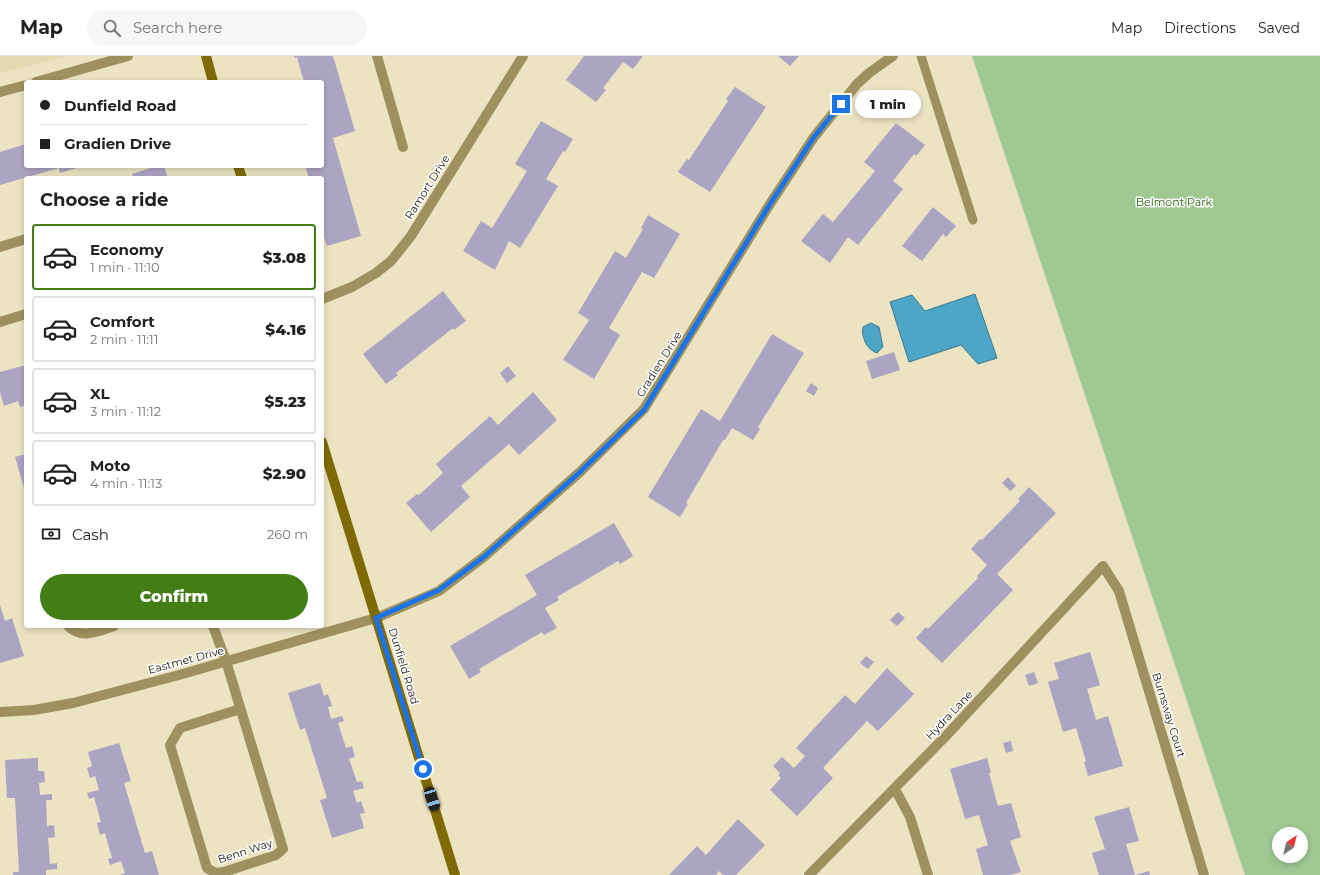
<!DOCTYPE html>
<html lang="en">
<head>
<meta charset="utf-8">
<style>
	body { margin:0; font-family:Montserrat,sans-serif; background:#f6f6f6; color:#202124; height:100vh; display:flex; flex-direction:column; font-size:15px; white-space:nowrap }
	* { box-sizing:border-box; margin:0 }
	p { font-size:13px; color:#757577 }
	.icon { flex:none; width:22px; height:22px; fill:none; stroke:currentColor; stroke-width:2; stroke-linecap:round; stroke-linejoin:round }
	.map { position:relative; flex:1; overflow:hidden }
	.details { position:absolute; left:24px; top:120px; width:300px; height:452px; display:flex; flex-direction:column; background:#fff; border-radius:4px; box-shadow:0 2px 6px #0003 }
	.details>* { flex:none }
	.top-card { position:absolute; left:24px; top:24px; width:300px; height:88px; border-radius:4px; box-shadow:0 2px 6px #0003; display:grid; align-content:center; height:88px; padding:0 16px; background:#fff }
	.needle { width:26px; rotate:35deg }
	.controls { position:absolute; left:1272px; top:771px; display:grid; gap:8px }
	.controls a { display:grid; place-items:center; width:36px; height:36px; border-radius:50%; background:#fff; box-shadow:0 2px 6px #0003; font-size:20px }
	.end { position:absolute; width:18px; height:18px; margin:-9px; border:5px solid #1a73e8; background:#fff; box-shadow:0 0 0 2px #fff }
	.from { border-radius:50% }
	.bubble { position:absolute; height:28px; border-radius:14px; background:#fff; box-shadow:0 2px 6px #0003; font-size:13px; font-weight:800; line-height:28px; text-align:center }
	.car { position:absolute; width:12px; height:24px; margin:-12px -6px; border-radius:5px; box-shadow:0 0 3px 1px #0007; background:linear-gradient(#222 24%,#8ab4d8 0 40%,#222 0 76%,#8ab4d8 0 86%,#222 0) }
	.top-card b { display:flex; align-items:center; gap:14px; height:38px; font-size:15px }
	.top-card b+b { border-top:1px solid #e0e0e0 }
	.top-card i { width:10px; height:10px; background:#202124 }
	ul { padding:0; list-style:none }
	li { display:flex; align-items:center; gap:12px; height:66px; margin:0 8px 6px; padding:0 8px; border:2px solid #e0e0e0; border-radius:4px }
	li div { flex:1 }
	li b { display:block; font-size:15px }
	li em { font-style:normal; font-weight:800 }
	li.selected { border-color:#427d16 }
	li>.icon { width:36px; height:36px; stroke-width:1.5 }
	h2 { padding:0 16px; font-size:18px; line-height:48px }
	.pay { display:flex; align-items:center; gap:10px; height:44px; padding:0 16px; font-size:15px }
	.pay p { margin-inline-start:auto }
	.action { display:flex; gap:8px; margin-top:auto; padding:8px 16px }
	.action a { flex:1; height:46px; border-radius:24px; background:#427d16; color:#fff; font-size:16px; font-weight:800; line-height:46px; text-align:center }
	header { display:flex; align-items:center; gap:24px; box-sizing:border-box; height:56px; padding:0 20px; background:#fff; border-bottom:1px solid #e0e0e0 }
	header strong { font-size:19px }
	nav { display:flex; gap:22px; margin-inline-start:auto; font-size:14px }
	.search { width:280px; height:36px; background:#f6f6f6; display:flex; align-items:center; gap:10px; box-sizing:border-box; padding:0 14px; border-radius:22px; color:#757577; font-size:15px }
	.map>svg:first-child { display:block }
</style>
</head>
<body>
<header>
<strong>Map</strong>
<div class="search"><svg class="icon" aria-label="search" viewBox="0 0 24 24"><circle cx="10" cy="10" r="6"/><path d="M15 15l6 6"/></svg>Search here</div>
<nav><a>Map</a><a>Directions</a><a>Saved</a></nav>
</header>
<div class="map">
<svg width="1320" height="819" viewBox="0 0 1320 819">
	<rect width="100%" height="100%" fill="#ebe3c2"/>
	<path fill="#e4d9b1" d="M 0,0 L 66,0 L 0,17 Z"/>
	<path fill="#9fc892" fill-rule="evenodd" d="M 972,0 L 1320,0 L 1320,819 L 1245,819 ZM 1279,778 L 1301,778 L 1301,800 L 1279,800 Z"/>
	<path fill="#4da6c7" stroke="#3d7a8e" d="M 975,238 L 997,302 L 978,308 L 961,289 L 909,306 L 890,246 L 912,239 L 925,255 Z
		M 871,267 L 879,271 L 883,291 L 877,297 C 867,294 861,281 863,271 Z"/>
	<path fill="#aca4c3" d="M 294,0 L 333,0 L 355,75 L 333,82 L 361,180 L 327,190 L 322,175 L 324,175 L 322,167 L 322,122 L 309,122 L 305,110 L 322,110 L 322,26 L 304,26 L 297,1 L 295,2 Z
		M 584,0 L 643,0 L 633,13 L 623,6 L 603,32 L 606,34 L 596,46 L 566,24 Z
		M 778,0 L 799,0 L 790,10 Z
		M 735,31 L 766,51 L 710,136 L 678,116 L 687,103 L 689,104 L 728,45 L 726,43 Z
		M 541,65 L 573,83 L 565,96 L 563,95 L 546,123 L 558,130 L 520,192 L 509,185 L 495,214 L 463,195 L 481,165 L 492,172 L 527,115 L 515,108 Z
		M 896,67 L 925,89 L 916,100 L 914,98 L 893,125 L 903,133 L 858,189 L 848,181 L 830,207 L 801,185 L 823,158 L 833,166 L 875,115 L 864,106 Z
		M 26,88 L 26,110 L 83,110 L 60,117 L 59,112 L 0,129 L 0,96 Z
		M 157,110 L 164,110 L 168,122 L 133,122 L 132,118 Z
		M 933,151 L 956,170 L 946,181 L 943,178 L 922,205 L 902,190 Z
		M 648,159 L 680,178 L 654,222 L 642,216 L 609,272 L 620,279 L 594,323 L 563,304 L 589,264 L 578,257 L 615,195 L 626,202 L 643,173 L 641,172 Z
		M 443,235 L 466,265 L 454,274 L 453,272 L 396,317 L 398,319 L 386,328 L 363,298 Z
		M 772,278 L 804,297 L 758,371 L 760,373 L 753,384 L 732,372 L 725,384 L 723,384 L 686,447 L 688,448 L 680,461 L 648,441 L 701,353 L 720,365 Z
		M 894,296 L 900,314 L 872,323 L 866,305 Z
		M 26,309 L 26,349 L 20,351 L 18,345 L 4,350 L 0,336 L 0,316 Z
		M 508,310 L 516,320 L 507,327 L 500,317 Z
		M 811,327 L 818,332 L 814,340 L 806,335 Z
		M 533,336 L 557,364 L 519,399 L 509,388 L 461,430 L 470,441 L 431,476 L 406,447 L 417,438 L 419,439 L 443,417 L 436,408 L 490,360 L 498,369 Z
		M 26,398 L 26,432 L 24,432 L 15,401 Z
		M 1008,421 L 1016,430 L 1010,435 L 1002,427 Z
		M 1029,431 L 1056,457 L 997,518 L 1013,534 L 942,607 L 916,582 L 926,571 L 928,573 L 978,522 L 977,520 L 987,509 L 971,493 L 980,483 L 982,484 L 1020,445 L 1018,443 Z
		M 614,467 L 633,500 L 620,508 L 618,505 L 557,541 L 559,544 L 545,552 L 557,572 L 544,579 L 542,576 L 479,613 L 481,616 L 469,623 L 450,590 L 537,539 L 525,519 Z
		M 0,549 L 5,565 L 12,562 L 24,600 L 0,607 Z
		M 898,556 L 905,562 L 897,570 L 890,564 Z
		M 1090,596 L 1100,629 L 1087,633 L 1096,664 L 1108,660 L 1123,710 L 1088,720 L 1084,706 L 1086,705 L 1076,672 L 1063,676 L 1048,626 L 1059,623 L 1054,607 Z
		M 866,600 L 874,606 L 868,613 L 860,607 Z
		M 887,612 L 914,638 L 878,675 L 867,665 L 823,712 L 833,722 L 797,760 L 770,734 L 781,722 L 778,719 L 780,717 L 773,710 L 782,701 L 794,712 L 805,700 L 796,692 L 845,639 L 855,648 Z
		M 1034,616 L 1038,627 L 1029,630 L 1025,619 Z
		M 320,627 L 324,640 L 328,638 L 332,650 L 328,651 L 331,663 L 342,660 L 344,665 L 338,667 L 346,692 L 352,690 L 355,701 L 349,703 L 357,726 L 362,725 L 364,732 L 353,735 L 357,747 L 361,745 L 365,757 L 360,758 L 364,772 L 332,782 L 320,744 L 327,742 L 305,672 L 300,674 L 288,637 Z
		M 1011,685 L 1013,695 L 1006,697 L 1003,687 Z
		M 119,687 L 131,725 L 124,727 L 145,797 L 152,795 L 159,819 L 120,819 L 125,817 L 121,805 L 110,809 L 108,803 L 112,802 L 105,777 L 100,779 L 97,767 L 101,766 L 94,741 L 89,743 L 87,737 L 99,734 L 95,720 L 90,722 L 87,712 L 92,710 L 88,696 Z
		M 38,702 L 38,715 L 44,715 L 45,726 L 39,727 L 40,739 L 52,738 L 52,744 L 46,744 L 47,770 L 54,769 L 55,781 L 48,782 L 50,808 L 57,807 L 57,813 L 46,814 L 46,819 L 13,819 L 13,816 L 19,816 L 15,742 L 7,742 L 5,704 Z
		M 987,702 L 991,717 L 989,717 L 998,750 L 1011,747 L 1021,781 L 1010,785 L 1021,816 L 1010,819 L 983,819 L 976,793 L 988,789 L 979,759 L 965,763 L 950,713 Z
		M 1129,751 L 1139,785 L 1126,788 L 1135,819 L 1099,819 L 1092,797 L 1105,793 L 1094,761 Z
		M 738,763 L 765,789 L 736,819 L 723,819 L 719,815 L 716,819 L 669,819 L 697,790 L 706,799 Z
		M 1149,815 L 1150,819 L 1135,819 Z"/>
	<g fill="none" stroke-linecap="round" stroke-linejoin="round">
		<path stroke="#9f915f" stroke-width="9" d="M 921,0 L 973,164"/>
		<path stroke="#9f915f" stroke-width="10" d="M 377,0 L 403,91
			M 36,26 L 128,0
			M 0,36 L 26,29
			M 0,191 L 26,183
			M 322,243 L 352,231 L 376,217 L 391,205 L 411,180 L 523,0
			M 0,266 L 26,258
			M 68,570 C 82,584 98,575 114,570
			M 213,570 L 226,605 L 283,793 L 276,799 L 224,816 L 215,817 L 207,812 L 170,689 L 180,672 L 240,653
			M 0,656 L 34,654 L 73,647 L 179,619 L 376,562 L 439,535 L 485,500 L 580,416 L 644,353 L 770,148 L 814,81 L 857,28 L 869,17 L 893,0
			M 895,733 L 910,761 L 928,819
			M 809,819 L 945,681 L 1103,510 L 1119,535 L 1204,819"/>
		<path stroke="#7f6904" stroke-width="10" d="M 206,0 L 213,26
			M 238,110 L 242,122
			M 322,386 L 455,819"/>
	</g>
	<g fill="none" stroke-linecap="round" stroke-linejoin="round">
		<path stroke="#1a73e8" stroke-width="5" d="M 423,713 L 376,562 L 439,534 L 485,500 L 580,416 L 644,354 L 770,148 L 814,81 L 841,48"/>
	</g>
	<g text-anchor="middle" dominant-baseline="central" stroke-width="3" stroke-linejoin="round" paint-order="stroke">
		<g font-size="11" fill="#181509" stroke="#fff">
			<text transform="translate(427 131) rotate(-58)">Ramort Drive</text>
			<text transform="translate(659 308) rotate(-58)">Gradien Drive</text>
			<text transform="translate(186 604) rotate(-15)">Eastmet Drive</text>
			<text transform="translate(404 610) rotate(73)">Dunfield Road</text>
			<text transform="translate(949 659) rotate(-47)">Hydra Lane</text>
			<text transform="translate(1169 659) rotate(73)">Burnsway Court</text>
			<text transform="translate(245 795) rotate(-18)">Benn Way</text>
		</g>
		<g font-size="11" fill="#2a6412" stroke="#fff">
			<text x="1174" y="146">Belmont Park</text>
		</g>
	</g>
</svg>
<div class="controls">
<a><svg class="needle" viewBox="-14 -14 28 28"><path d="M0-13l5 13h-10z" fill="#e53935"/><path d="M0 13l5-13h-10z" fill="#757577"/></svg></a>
</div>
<i class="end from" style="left:423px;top:713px"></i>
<i class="end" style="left:841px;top:48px"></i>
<div class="bubble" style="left:855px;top:34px;width:66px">1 min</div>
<i class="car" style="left:432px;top:743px;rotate:163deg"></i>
<div class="top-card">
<b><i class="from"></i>Dunfield Road</b>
<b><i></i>Gradien Drive</b>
</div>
<section class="details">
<h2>Choose a ride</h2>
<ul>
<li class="selected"><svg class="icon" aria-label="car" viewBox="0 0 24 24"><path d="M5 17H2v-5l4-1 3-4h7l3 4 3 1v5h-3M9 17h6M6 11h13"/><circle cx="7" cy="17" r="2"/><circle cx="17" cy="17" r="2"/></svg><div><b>Economy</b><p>1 min · 11:10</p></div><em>$3.08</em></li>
<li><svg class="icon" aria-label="car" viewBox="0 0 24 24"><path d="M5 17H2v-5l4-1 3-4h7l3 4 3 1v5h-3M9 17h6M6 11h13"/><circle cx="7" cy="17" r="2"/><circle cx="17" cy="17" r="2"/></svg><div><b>Comfort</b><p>2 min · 11:11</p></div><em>$4.16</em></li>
<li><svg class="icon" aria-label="car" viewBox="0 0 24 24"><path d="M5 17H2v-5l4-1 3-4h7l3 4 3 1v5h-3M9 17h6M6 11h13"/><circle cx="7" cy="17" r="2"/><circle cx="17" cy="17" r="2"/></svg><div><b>XL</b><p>3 min · 11:12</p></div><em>$5.23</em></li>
<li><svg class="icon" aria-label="car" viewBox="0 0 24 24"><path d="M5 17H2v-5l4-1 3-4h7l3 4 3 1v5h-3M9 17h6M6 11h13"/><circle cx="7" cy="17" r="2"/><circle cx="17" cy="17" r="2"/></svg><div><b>Moto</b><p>4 min · 11:13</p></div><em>$2.90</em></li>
</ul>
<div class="pay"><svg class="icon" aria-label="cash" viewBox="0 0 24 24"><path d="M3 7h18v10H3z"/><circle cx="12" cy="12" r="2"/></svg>Cash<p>260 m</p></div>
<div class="action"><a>Confirm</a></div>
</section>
</div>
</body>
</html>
